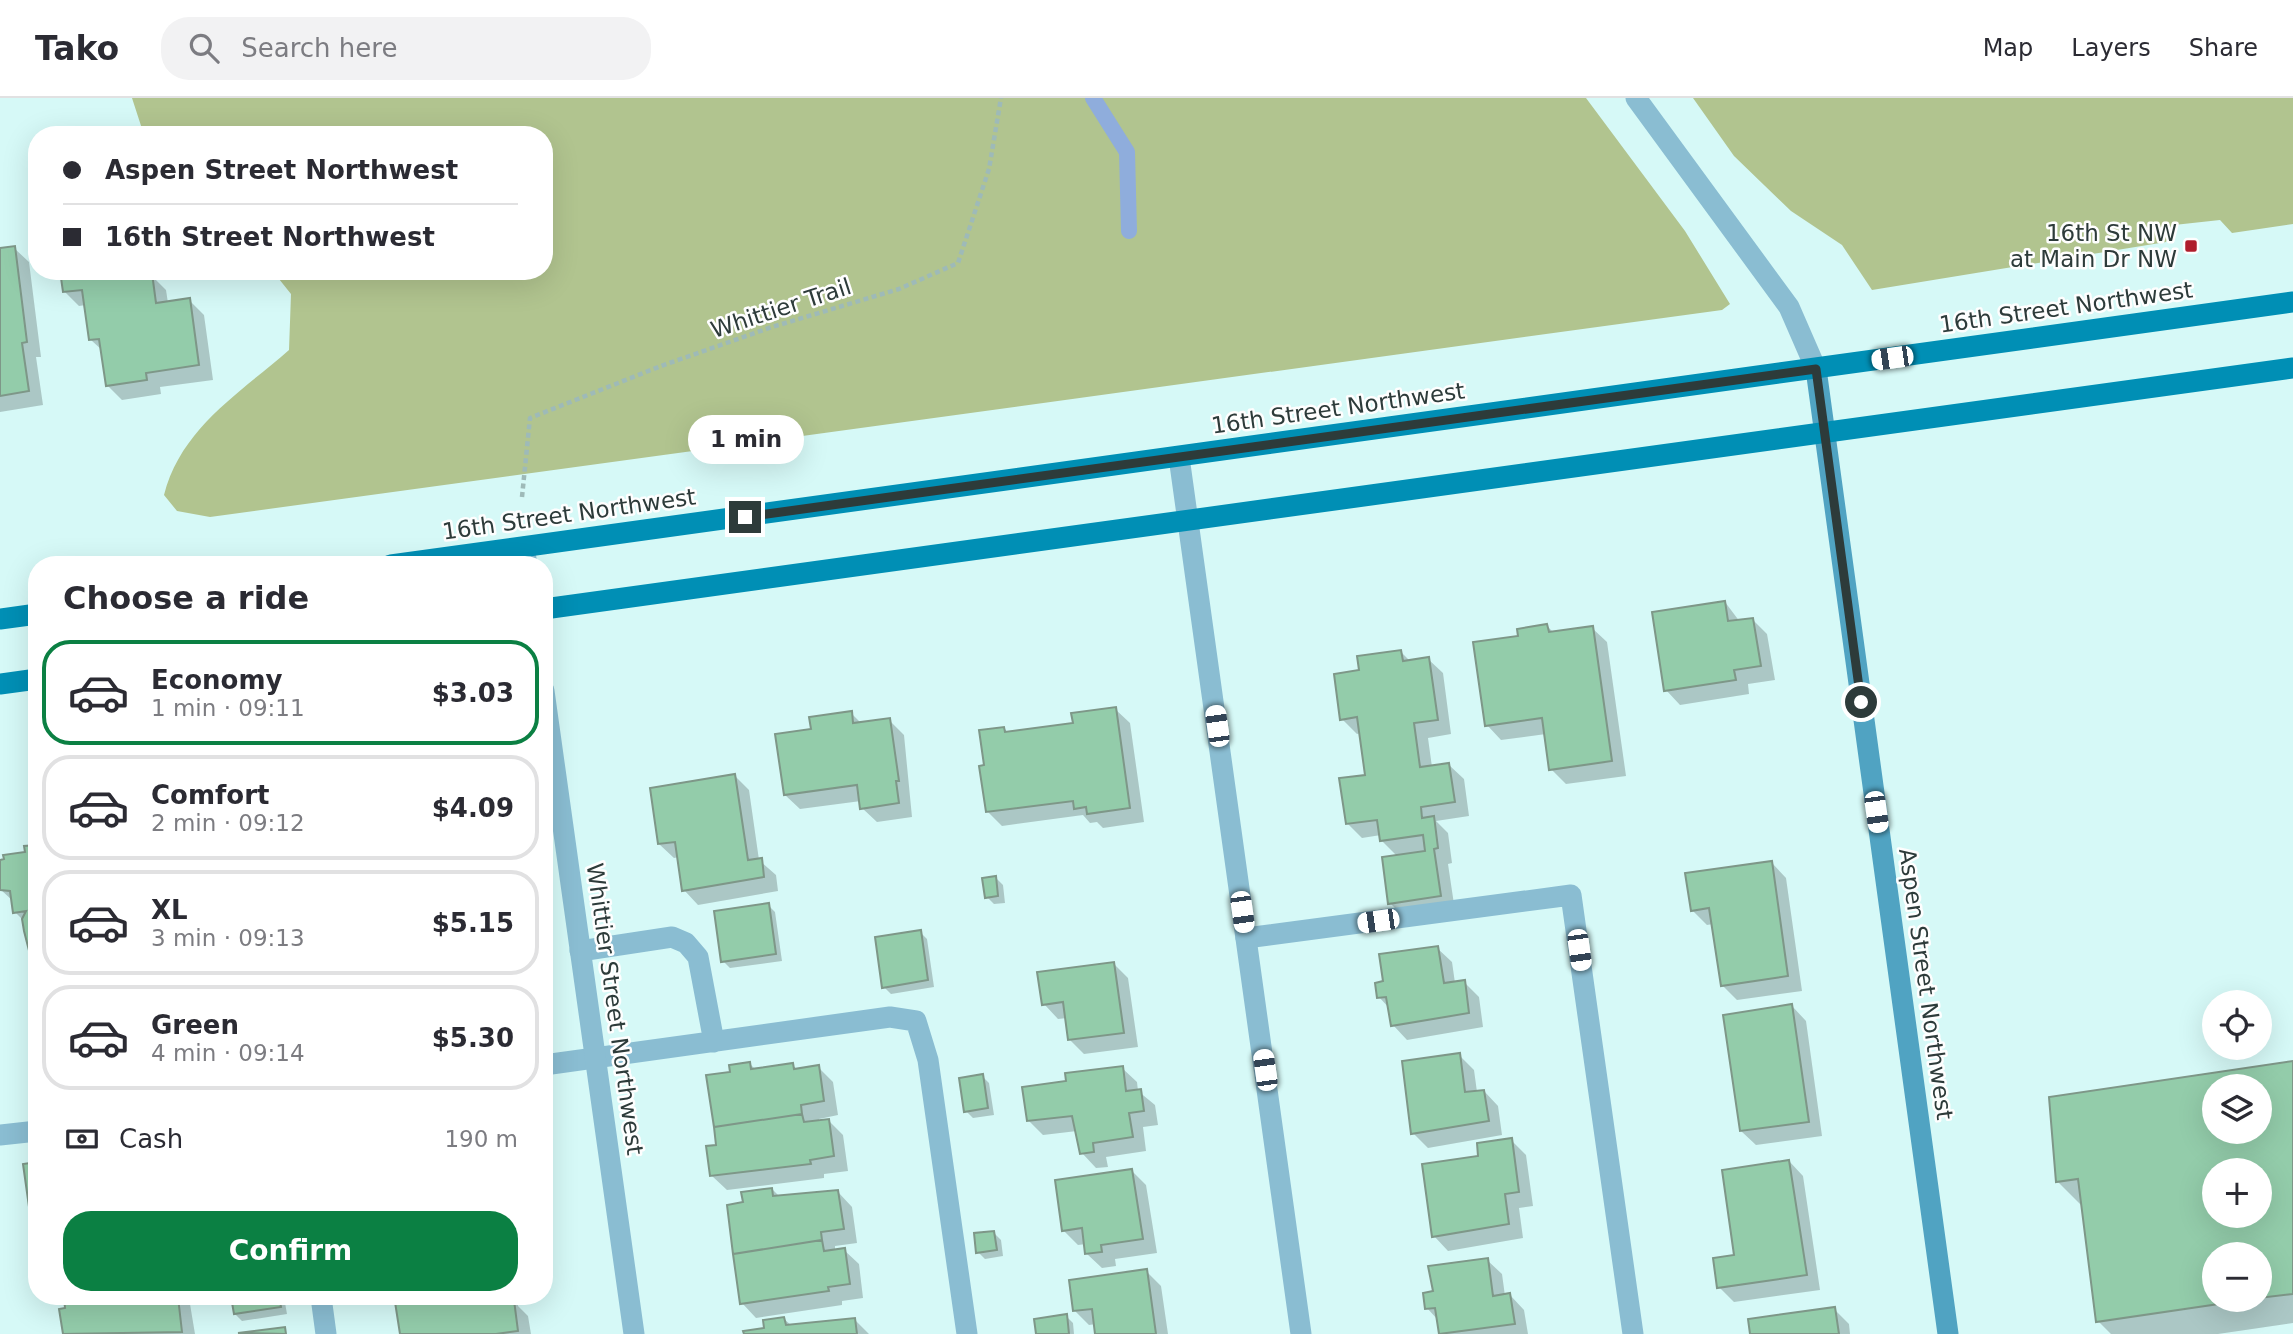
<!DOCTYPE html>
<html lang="en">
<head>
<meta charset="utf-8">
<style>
	body { margin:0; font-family:"DejaVu Sans",sans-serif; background:#f2f2f3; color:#2b2b33; height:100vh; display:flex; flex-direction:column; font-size:26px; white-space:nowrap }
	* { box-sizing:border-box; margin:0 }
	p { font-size:23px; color:#7c7c81 }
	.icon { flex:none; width:38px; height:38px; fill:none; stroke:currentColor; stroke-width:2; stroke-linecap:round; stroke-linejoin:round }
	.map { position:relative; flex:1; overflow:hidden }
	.details { position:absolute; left:28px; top:458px; width:525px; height:749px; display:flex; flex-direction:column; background:#fff; border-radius:28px; box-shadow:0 7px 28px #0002 }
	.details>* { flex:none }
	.top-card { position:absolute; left:28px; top:28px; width:525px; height:154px; border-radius:28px; box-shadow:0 7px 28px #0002; display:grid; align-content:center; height:154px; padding:0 35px; background:#fff }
	.controls { position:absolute; left:2202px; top:892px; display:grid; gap:14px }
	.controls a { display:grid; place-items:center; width:70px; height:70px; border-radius:50%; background:#fff; box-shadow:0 7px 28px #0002; font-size:35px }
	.end { position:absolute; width:32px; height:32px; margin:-16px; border:9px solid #2d3b3a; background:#fff; box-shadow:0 0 0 4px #fff }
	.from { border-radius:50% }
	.bubble { position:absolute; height:49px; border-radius:24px; background:#fff; box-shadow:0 7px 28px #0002; font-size:23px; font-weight:700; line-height:49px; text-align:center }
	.car { position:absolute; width:21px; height:42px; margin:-21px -10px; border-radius:9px; box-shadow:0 0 5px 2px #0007; background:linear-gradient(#fff 24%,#345 0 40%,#fff 0 76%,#345 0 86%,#fff 0) }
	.top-card b { display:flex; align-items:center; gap:24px; height:66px; font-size:26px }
	.top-card b+b { border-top:2px solid #e1e1e2 }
	.top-card i { width:18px; height:18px; background:#2b2b33 }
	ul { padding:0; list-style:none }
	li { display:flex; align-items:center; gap:21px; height:105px; margin:0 14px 10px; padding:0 21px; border:4px solid #e1e1e2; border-radius:28px }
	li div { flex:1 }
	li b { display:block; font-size:26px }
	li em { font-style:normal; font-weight:700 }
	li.selected { border-color:#0b8043 }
	li>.icon { width:63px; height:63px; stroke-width:1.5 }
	h2 { padding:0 35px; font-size:32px; line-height:84px }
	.pay { display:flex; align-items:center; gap:18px; height:77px; padding:0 35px; font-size:26px }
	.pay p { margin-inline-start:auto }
	.button { display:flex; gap:14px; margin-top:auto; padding:14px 35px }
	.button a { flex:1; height:80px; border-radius:28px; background:#0b8043; color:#fff; font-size:28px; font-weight:700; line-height:80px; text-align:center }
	header { display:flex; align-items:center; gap:42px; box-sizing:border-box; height:98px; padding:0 35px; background:#fff; border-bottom:2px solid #e1e1e2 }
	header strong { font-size:33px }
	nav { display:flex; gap:38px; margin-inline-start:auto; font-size:24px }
	.search { width:490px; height:63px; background:#f2f2f3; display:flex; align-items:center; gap:18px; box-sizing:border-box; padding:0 24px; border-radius:28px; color:#7c7c81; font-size:26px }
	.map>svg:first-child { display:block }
</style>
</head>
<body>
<header>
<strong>Tako</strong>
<div class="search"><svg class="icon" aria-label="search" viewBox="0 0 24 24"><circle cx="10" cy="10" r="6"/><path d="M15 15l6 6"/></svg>Search here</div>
<nav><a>Map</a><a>Layers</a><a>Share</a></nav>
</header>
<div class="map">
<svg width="2293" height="1236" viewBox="0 0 2293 1236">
	<rect width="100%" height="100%" fill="#d6f9f7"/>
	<path fill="#b1c48f" d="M 132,0 L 1586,0 L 1685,133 L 1730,206 L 1722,212 L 210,419 L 177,413 L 164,397 C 181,330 240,295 289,252 L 291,196 L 279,181 L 256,173 L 544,173 L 544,37 L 144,37 Z
		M 1693,0 L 2293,0 L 2293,126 L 2232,135 L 2220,122 L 2174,127 L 2166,144 L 1872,192 L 1842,147 L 1791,113 L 1734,58 Z"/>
	<path fill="#0003" fill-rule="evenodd" d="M 14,150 L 29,164 L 41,259 L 36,259 L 43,307 L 0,314 L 0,152 Z
		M 62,173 L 134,173 L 134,179 L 151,177 L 166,192 L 168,205 L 189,202 L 204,217 L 213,282 L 160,289 L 161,296 L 122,302 L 107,287 L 103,253 L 91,242 L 86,207 L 79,208 L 64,193 Z
		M 1725,504 L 1740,524 L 1753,522 L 1767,536 L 1775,582 L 1748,586 L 1749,596 L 1680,607 L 1666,592 Z
		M 1547,528 L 1554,535 L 1592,530 L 1607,544 L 1626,678 L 1566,686 L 1551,671 L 1546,636 L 1501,642 L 1487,627 L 1520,539 Z
		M 1401,554 L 1410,563 L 1428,561 L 1443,575 L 1451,636 L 1428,640 L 1432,669 L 1449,667 L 1464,681 L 1469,718 L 1436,723 L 1448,735 L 1452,765 L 1448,766 L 1455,813 L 1405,820 L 1390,805 L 1397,758 L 1381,742 L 1381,737 L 1362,740 L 1347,725 L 1367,678 L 1361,635 L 1357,636 L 1342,621 L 1361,574 Z
		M 1115,611 L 1130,625 L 1144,724 L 1103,730 L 1097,724 L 1090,725 L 1083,717 L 1002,728 L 987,713 L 986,669 L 1004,630 L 1009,636 L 1075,626 Z
		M 851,615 L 862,626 L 889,622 L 904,637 L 912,719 L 877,724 L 862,710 L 861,703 L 800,711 L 785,697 L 813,633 Z
		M 735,678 L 749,692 L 759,762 L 776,777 L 778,793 L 698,807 L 684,792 L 679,759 L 674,760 L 659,746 Z
		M 27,756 L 37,875 L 25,824 L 15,814 L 13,803 L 0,791 L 0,763 Z
		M 1772,765 L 1786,780 L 1802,893 L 1737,902 L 1722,887 L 1713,826 L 1707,827 L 1692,812 Z
		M 996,780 L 1003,787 L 1005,805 L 994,806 L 987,799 Z
		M 768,807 L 775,814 L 782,863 L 730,870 L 723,863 Z
		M 920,834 L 927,841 L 934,889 L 891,896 L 884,889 Z
		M 1437,850 L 1452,864 L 1455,885 L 1464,884 L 1479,899 L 1483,929 L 1407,942 L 1393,927 L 1390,911 L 1379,899 L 1385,885 Z
		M 1113,865 L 1128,880 L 1138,949 L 1084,956 L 1070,942 L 1067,920 L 1058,921 L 1044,906 Z
		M 1792,908 L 1806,923 L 1822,1038 L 1756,1047 L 1741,1033 Z
		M 1459,957 L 1474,972 L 1477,994 L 1484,993 L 1498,1008 L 1502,1037 L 1428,1050 L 1413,1035 Z
		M 2293,965 L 2293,1225 L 2218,1236 L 2111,1236 L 2098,1223 L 2083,1109 L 2058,1084 L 2051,1001 ZM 2214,989 L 2259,989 L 2259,1034 L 2214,1034 ZM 2214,1073 L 2259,1073 L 2259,1118 L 2214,1118 ZM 2214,1157 L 2259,1157 L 2259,1202 L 2214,1202 Z
		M 750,966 L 756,972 L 792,967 L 798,972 L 818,969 L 833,984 L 838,1017 L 819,1021 L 819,1024 L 828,1022 L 843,1037 L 848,1073 L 824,1076 L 824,1080 L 727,1092 L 712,1078 L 732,976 Z
		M 1122,970 L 1137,984 L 1138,993 L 1155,1007 L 1158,1027 L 1143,1029 L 1146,1053 L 1106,1059 L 1108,1069 L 1096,1070 L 1082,1055 L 1077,1033 L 1043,1037 L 1028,1022 L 1068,984 Z
		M 982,978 L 989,985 L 994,1017 L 973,1020 L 966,1013 Z
		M 1511,1042 L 1526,1057 L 1533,1108 L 1519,1110 L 1523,1140 L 1448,1153 L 1434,1138 L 1480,1060 Z
		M 1789,1063 L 1803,1078 L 1820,1192 L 1734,1204 L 1719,1189 Z
		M 1132,1073 L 1146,1087 L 1157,1155 L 1115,1161 L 1116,1168 L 1102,1170 L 1087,1156 L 1086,1146 L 1078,1147 L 1063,1132 Z
		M 772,1091 L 780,1099 L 838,1094 L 852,1109 L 857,1145 L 835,1148 L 835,1153 L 844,1152 L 859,1166 L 863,1200 L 842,1203 L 842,1207 L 756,1220 L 742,1205 L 745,1106 Z
		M 994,1135 L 1001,1142 L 1003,1158 L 985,1161 L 978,1154 Z
		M 1487,1162 L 1502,1176 L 1505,1198 L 1510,1197 L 1524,1212 L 1528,1236 L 1441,1236 L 1438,1222 L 1427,1210 L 1435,1195 Z
		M 1146,1173 L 1161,1188 L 1168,1236 L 1097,1236 L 1096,1226 L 1089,1227 L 1075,1213 Z
		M 84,1199 L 183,1199 L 190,1206 L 195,1236 L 64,1236 L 61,1213 L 67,1212 L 66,1201 Z
		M 233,1199 L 284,1199 L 287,1216 L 242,1223 L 235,1216 Z
		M 391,1199 L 517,1199 L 518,1208 L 528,1218 L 531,1236 L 402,1236 L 398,1210 Z
		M 1834,1211 L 1849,1226 L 1850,1236 L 1752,1236 Z
		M 1066,1218 L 1073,1225 L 1074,1236 L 1038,1236 Z
		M 784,1221 L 792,1228 L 855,1222 L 869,1236 L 745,1236 L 766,1232 Z"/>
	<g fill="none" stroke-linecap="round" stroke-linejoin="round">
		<path stroke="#8faddc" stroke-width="16" d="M 1093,0 L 1127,54 L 1129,133"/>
	</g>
	<path fill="#93ccaa" stroke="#7e9788" stroke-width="2" fill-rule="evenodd" d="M 15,148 L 27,244 L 22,245 L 29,293 L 0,298 L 0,150 Z
		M 60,173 L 122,173 L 123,179 L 152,175 L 156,205 L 190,200 L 199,267 L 146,275 L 147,282 L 106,288 L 99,241 L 89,242 L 82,192 L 63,194 Z
		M 1725,503 L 1728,523 L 1753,520 L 1761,568 L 1734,572 L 1736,582 L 1664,593 L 1652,514 Z
		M 1547,526 L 1549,534 L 1593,528 L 1612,663 L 1549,672 L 1542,620 L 1485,628 L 1473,544 L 1518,538 L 1517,531 Z
		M 1401,552 L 1403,563 L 1429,559 L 1438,622 L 1414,625 L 1420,669 L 1449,665 L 1455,704 L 1421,709 L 1422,720 L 1434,718 L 1438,750 L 1434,751 L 1441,798 L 1388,806 L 1382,759 L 1425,753 L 1423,737 L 1380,743 L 1377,722 L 1346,726 L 1339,680 L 1365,677 L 1357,619 L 1340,622 L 1334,576 L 1359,572 L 1357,558 Z
		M 1116,609 L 1130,710 L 1087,716 L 1086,709 L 1074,711 L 1073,703 L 986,714 L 979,668 L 984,667 L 979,632 L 1004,629 L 1005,634 L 1073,625 L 1071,615 Z
		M 852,613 L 853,625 L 890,620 L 899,683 L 896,683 L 899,705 L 860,711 L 857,687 L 784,697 L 775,636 L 811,631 L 809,619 Z
		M 735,676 L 748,762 L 762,760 L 764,779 L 682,793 L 675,744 L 658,746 L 650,690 Z
		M 37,747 L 37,884 L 24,833 L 22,821 L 26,813 L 13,815 L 10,793 L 0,792 L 0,762 L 4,761 L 3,757 L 25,754 L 24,748 Z
		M 1772,763 L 1788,878 L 1721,888 L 1709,810 L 1691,813 L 1685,775 Z
		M 996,778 L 998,798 L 985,800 L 982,780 Z
		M 769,805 L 776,856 L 721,864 L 714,813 Z
		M 921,832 L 928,882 L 882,890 L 875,839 Z
		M 1438,848 L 1444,885 L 1465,882 L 1469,915 L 1391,928 L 1386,899 L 1377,900 L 1375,885 L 1383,883 L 1379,856 Z
		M 1114,864 L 1124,935 L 1068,942 L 1063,904 L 1042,907 L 1037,874 Z
		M 1792,906 L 1809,1024 L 1740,1033 L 1723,917 Z
		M 1460,955 L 1465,994 L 1484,992 L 1489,1023 L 1411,1036 L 1402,963 Z
		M 2293,963 L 2293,1196 L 2259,1200 L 2259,1157 L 2214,1157 L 2214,1202 L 2246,1202 L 2096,1224 L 2078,1081 L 2056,1084 L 2049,999 ZM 2214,989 L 2259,989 L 2259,1034 L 2214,1034 ZM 2214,1073 L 2259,1073 L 2259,1118 L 2214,1118 Z
		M 750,964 L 751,971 L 793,965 L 794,971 L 819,967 L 824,1003 L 801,1007 L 802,1016 L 714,1029 L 706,977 L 730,974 L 729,967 Z
		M 1123,968 L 1126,993 L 1141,991 L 1144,1013 L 1129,1015 L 1133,1039 L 1093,1045 L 1094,1054 L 1080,1056 L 1072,1018 L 1027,1023 L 1022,989 L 1066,983 L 1065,975 Z
		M 983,976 L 988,1010 L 964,1014 L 959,980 Z
		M 802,1016 L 804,1024 L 829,1021 L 834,1058 L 810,1062 L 811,1066 L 710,1078 L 706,1048 L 716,1047 L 714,1029 Z
		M 1512,1040 L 1519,1094 L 1505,1096 L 1509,1126 L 1432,1139 L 1422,1066 L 1478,1058 L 1477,1045 Z
		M 1789,1062 L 1807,1177 L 1717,1190 L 1713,1160 L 1734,1157 L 1722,1072 Z
		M 37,1064 L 37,1123 L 31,1123 L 23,1066 Z
		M 1132,1071 L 1143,1141 L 1101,1147 L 1102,1154 L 1085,1156 L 1082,1130 L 1062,1133 L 1055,1082 Z
		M 772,1090 L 773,1098 L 838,1092 L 844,1131 L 821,1134 L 822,1142 L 733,1156 L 727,1107 L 743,1104 L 741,1094 Z
		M 994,1133 L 997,1152 L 976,1155 L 974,1135 Z
		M 822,1142 L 824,1153 L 845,1150 L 850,1186 L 828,1189 L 829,1193 L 740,1206 L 733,1156 Z
		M 1488,1160 L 1493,1198 L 1510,1195 L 1515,1226 L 1439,1236 L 1435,1210 L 1425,1211 L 1423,1195 L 1433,1193 L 1428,1168 Z
		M 1147,1171 L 1156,1236 L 1095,1236 L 1092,1211 L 1073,1213 L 1069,1182 Z
		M 178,1199 L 182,1234 L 63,1236 L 59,1211 L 65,1210 L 64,1200 Z
		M 231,1199 L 279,1199 L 281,1209 L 234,1216 Z
		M 389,1199 L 435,1199 L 390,1205 Z
		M 435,1199 L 505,1199 L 506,1203 L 514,1202 L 518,1233 L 496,1236 L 400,1236 L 395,1204 Z
		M 1835,1209 L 1839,1236 L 1750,1236 L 1748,1221 Z
		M 1067,1216 L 1069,1236 L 1036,1236 L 1034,1221 Z
		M 784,1219 L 786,1227 L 855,1220 L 857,1236 L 744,1236 L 743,1233 L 764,1230 L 763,1222 Z
		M 285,1229 L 286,1236 L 238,1235 Z"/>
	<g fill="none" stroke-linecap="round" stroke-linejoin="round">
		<path stroke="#9ebab8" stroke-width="4.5" stroke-dasharray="5 3.5" stroke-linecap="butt" d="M 522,399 L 530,320 L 661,268 L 772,229 L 899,191 L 958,165 L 989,71 L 1001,0"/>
		<path stroke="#8abdd2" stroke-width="21" d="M 1246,840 L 1571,797 L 1633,1236
			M 580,853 L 672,839 L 686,845 L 698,859 L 714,944
			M 544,967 L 890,919 L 916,923 L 928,962 L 967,1236
			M 0,1037 L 37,1033
			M 321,1199 L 326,1236"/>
		<path stroke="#8abdd2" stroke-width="21" d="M 1636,0 L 1789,209 L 1816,271
			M 1179,359 L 1301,1236
			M 524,449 L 527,467
			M 544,593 L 634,1236"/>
		<path stroke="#50a3c2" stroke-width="21" d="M 1816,271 L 1948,1236"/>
		<path stroke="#008fb5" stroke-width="21" d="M 391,467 L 2293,204
			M 544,511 L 2293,270
			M 0,521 L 37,516
			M 0,586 L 37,581"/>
	</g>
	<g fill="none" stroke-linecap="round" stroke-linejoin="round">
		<path stroke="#2d3b3a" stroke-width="9" d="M 745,419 L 1816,271 L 1861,604"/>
	</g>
	<rect fill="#af1d2c" stroke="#fefefe" stroke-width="2.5" x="2184" y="141" width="14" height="14" rx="3.5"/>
	<g text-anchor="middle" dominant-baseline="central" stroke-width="5" stroke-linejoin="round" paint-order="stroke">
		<g font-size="23" fill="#2d3b3a" stroke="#fefefe" text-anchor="end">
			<text x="2177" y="135">16th St NW<tspan x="2177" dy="26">at Main Dr NW</tspan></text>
		</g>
		<g font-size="23" fill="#2d3b3a" stroke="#fefefe">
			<text transform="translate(2066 209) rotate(-8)">16th Street Northwest</text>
			<text transform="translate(781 210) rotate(-18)">Whittier Trail</text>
			<text transform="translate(1338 310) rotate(-8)">16th Street Northwest</text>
			<text transform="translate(569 416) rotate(-8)">16th Street Northwest</text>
			<text transform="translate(1926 886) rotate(82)">Aspen Street Northwest</text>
			<text transform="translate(615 911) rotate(82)">Whittier Street Northwest</text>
		</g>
	</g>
</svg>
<div class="controls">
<a><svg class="icon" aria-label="locate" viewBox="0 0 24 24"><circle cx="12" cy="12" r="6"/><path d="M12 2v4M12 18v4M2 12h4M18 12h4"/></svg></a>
<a><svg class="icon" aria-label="layers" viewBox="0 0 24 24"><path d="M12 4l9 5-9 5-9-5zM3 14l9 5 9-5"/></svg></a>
<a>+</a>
<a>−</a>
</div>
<i class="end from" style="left:1861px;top:604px"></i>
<i class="end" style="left:745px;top:419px"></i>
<div class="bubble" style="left:688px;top:317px;width:116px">1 min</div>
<i class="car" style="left:1892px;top:260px;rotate:262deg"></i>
<i class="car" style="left:1217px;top:628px;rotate:352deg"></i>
<i class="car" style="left:1876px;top:714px;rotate:172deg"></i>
<i class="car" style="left:1242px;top:814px;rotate:172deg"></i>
<i class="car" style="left:1378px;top:823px;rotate:262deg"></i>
<i class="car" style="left:1579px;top:852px;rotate:172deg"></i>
<i class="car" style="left:1265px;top:972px;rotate:352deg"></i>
<div class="top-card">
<b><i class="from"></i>Aspen Street Northwest</b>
<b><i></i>16th Street Northwest</b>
</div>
<section class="details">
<h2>Choose a ride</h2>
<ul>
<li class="selected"><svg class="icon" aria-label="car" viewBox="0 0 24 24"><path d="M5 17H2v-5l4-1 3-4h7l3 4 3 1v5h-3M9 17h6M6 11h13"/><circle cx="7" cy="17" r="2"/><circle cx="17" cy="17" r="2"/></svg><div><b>Economy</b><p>1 min · 09:11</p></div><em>$3.03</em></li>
<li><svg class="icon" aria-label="car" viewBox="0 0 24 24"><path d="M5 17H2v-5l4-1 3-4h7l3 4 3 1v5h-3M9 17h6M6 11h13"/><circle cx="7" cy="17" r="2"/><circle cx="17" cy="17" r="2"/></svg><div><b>Comfort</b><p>2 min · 09:12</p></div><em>$4.09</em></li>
<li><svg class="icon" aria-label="car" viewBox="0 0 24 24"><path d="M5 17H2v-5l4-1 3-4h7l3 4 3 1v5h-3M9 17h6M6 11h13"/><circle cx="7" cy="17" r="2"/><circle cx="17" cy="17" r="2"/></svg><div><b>XL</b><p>3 min · 09:13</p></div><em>$5.15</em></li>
<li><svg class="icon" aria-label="car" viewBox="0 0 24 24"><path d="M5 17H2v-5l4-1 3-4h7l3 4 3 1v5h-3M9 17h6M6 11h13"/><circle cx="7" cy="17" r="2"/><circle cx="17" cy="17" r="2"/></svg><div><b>Green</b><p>4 min · 09:14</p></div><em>$5.30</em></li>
</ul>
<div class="pay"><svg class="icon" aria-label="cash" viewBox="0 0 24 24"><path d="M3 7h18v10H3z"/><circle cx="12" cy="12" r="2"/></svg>Cash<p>190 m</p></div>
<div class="button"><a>Confirm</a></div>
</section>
</div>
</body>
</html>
